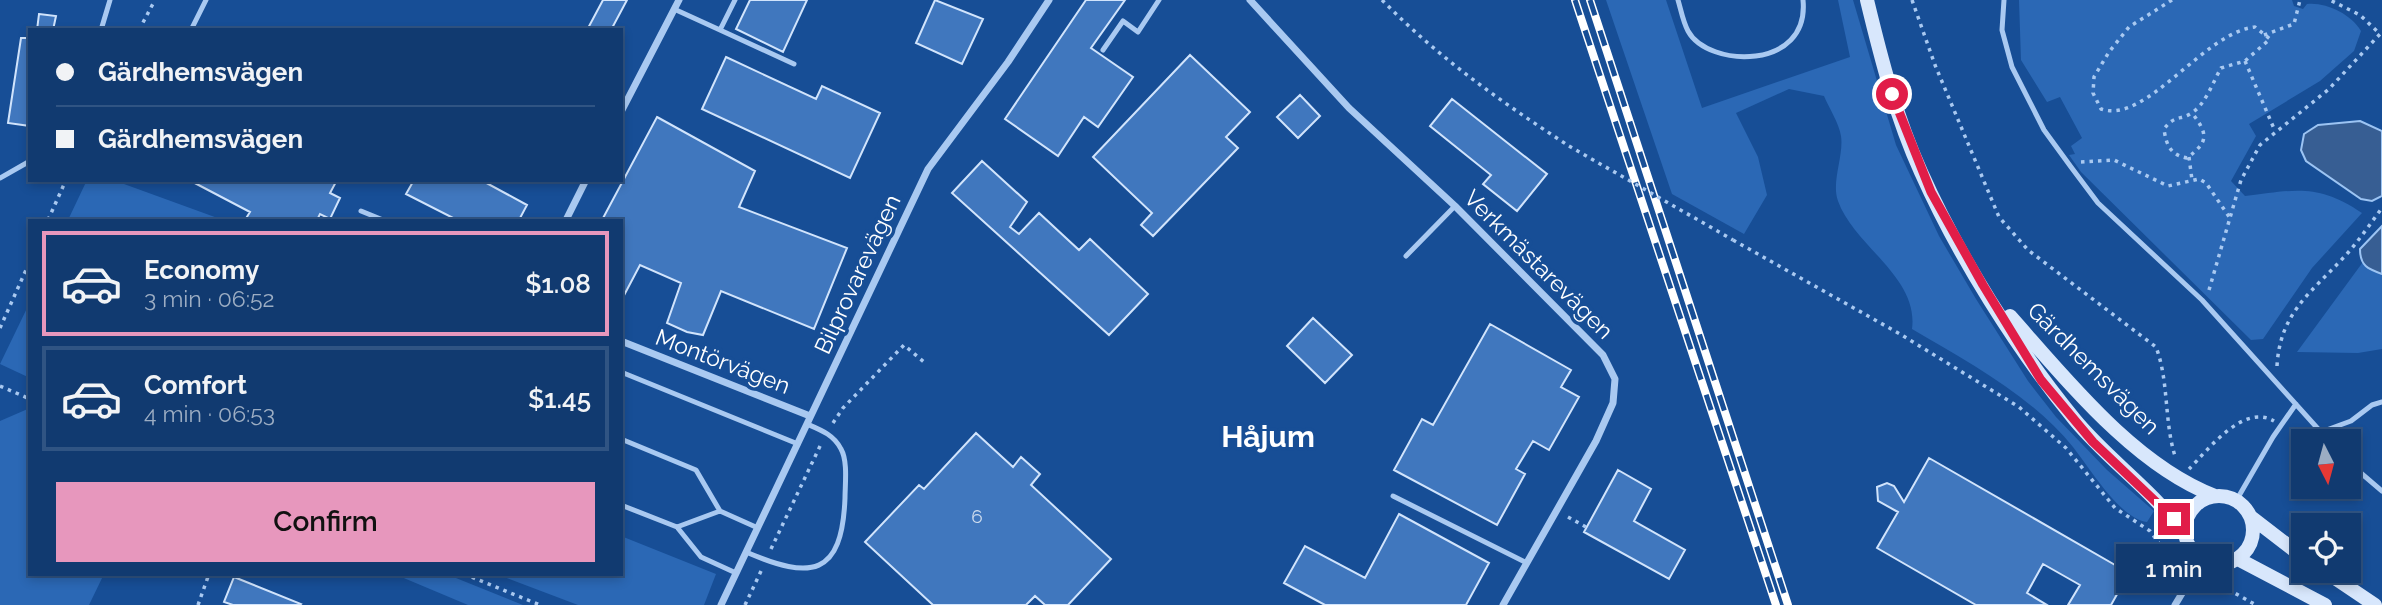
<!DOCTYPE html>
<html lang="en">
<head>
<meta charset="utf-8">
<style>
	body { margin:0; font-family:Raleway,sans-serif; background:#1e4578; color:#f1f3f6; height:100vh; display:flex; flex-direction:column; font-size:26px; white-space:nowrap }
	* { box-sizing:border-box; margin:0 }
	p { font-size:23px; color:#9cadc3 }
	.icon { flex:none; width:38px; height:38px; fill:none; stroke:currentColor; stroke-width:2; stroke-linecap:round; stroke-linejoin:round }
	.map { position:relative; flex:1; overflow:hidden }
	.side { position:absolute; left:28px; top:219px; width:595px; height:357px; display:flex; flex-direction:column; background:#113a70; border-radius:0px; box-shadow:0 4px 10px #0003,0 0 0 2px #305483 }
	.side>* { flex:none }
	.hud { position:absolute; left:28px; top:28px; width:595px; height:154px; border-radius:0px; box-shadow:0 4px 10px #0003,0 0 0 2px #305483; display:grid; align-content:center; height:154px; padding:0 28px; background:#113a70 }
	.needle { width:46px; rotate:174deg }
	.tools { position:absolute; left:2291px; top:429px; display:grid; gap:14px }
	.tools a { display:grid; place-items:center; width:70px; height:70px; border-radius:0px; background:#113a70; box-shadow:0 4px 10px #0003,0 0 0 2px #305483; font-size:35px }
	.end { position:absolute; width:32px; height:32px; margin:-16px; border:9px solid #e11d48; background:#fff; box-shadow:0 0 0 4px #fff }
	.from { border-radius:50% }
	.bubble { position:absolute; height:49px; border-radius:0px; background:#113a70; box-shadow:0 4px 10px #0003,0 0 0 2px #305483; font-size:23px; font-weight:600; line-height:49px; text-align:center }
	.hud b { display:flex; align-items:center; gap:24px; height:66px; font-size:26px }
	.hud b+b { border-top:2px solid #305483 }
	.hud i { width:18px; height:18px; background:#f1f3f6 }
	ul { padding:12px 0 0; list-style:none }
	li { display:flex; align-items:center; gap:21px; height:105px; margin:0 14px 10px; padding:0 14px; border:4px solid #305483; border-radius:0px }
	li div { flex:1 }
	li b { display:block; font-size:26px }
	li em { font-style:normal; font-weight:600 }
	li.on { border-color:#e797bd }
	li>.icon { width:63px; height:63px; stroke-width:1.5 }
	.cta { display:flex; gap:14px; margin-top:auto; padding:14px 28px }
	.cta a { flex:1; height:80px; border-radius:0px; background:#e797bd; color:#111; font-size:28px; font-weight:600; line-height:80px; text-align:center }
	.map>svg:first-child { display:block }
</style>
</head>
<body>
<div class="map">
<svg width="2382" height="605" viewBox="0 0 2382 605">
	<rect width="100%" height="100%" fill="#174e96"/>
	<path fill="#2b68b5" d="M 1606,0 L 1666,0 L 1702,108 L 1850,57 L 1838,0 L 1853,0 L 1896,145 L 1939,236 L 1976,299 L 2028,381 L 2056,417 L 2107,470 L 2154,511 L 2147,522 C 2120,519 2089,467 2073,447 C 2032,396 1968,362 1912,329 C 1919,277 1854,246 1838,201 C 1831,182 1844,156 1841,136 C 1839,123 1829,108 1824,96 L 1789,89 L 1736,113 L 1758,157 L 1767,195 L 1744,234 L 1672,194 Z
		M 2019,0 L 2292,0 L 2294,6 L 2303,9 L 2307,4 C 2326,2 2351,14 2361,31 L 2354,51 L 2320,81 L 2249,124 L 2256,136 L 2231,181 L 2245,196 C 2295,190 2318,183 2362,213 L 2312,268 L 2263,339 L 2251,340 L 2081,172 L 2069,155 L 2075,154 L 2071,146 L 2082,138 L 2060,97 L 2047,102 L 2021,60 Z
		M 87,180 L 113,180 L 223,220 L 68,220 Z
		M 2382,236 L 2382,349 L 2358,353 L 2297,352 Z
		M 30,302 L 30,378 L 0,364 Z
		M 30,408 L 30,574 L 104,574 L 89,605 L 0,605 L 0,421 Z
		M 621,536 L 716,574 L 704,605 L 578,605 L 496,574 L 621,574 Z
		M 386,574 L 446,574 L 523,605 L 468,605 L 399,576 Z"/>
	<path fill="#375e93" stroke="#9cc4f3" stroke-width="2" d="M 2360,121 L 2382,131 L 2382,196 L 2372,201 L 2361,199 L 2306,161 L 2301,150 L 2304,134 L 2318,125 Z
		M 2382,226 L 2382,274 C 2368,269 2360,266 2360,249 Z"/>
	<path fill="#4077be" stroke="#d1e4fc" stroke-width="2" d="M 603,0 L 627,0 L 611,30 L 587,30 Z
		M 750,0 L 807,0 L 783,52 L 736,29 Z
		M 935,0 L 983,19 L 962,64 L 916,43 Z
		M 1086,0 L 1125,0 L 1091,48 L 1133,77 L 1098,127 L 1084,117 L 1058,156 L 1005,119 Z
		M 39,14 L 56,16 L 53,30 L 37,30 Z
		M 21,38 L 30,38 L 30,126 L 8,123 Z
		M 1190,55 L 1250,112 L 1226,137 L 1238,148 L 1153,236 L 1141,225 L 1152,213 L 1093,157 Z
		M 726,57 L 816,99 L 822,86 L 880,113 L 850,178 L 702,109 Z
		M 1300,95 L 1320,116 L 1298,138 L 1277,117 Z
		M 1452,99 L 1547,174 L 1517,211 L 1483,184 L 1491,175 L 1430,126 Z
		M 657,117 L 755,171 L 739,207 L 847,248 L 814,329 L 721,291 L 703,335 L 687,332 L 667,323 L 681,283 L 640,265 L 621,301 L 621,220 L 602,220 Z
		M 982,161 L 1027,202 L 1010,227 L 1019,234 L 1039,213 L 1079,250 L 1090,239 L 1148,294 L 1109,335 L 952,193 Z
		M 189,180 L 337,180 L 330,193 L 340,198 L 330,219 L 320,214 L 317,220 L 245,220 L 250,212 Z
		M 414,180 L 481,180 L 527,205 L 519,220 L 457,220 L 406,194 Z
		M 1313,318 L 1352,355 L 1325,383 L 1287,346 Z
		M 1490,324 L 1571,370 L 1561,387 L 1579,397 L 1549,450 L 1533,441 L 1516,469 L 1525,474 L 1497,525 L 1394,470 L 1422,419 L 1433,425 Z
		M 976,433 L 1013,467 L 1021,457 L 1040,474 L 1031,485 L 1111,559 L 1068,605 L 1045,605 L 1035,596 L 1026,605 L 933,605 L 865,542 L 919,485 L 924,489 Z
		M 1929,458 L 2129,573 L 2111,605 L 2068,605 L 2080,585 L 2043,564 L 2027,593 L 2047,605 L 1976,605 L 1877,548 L 1898,512 L 1878,501 L 1877,487 L 1887,483 L 1894,486 L 1904,502 Z
		M 1618,470 L 1651,489 L 1634,521 L 1685,550 L 1669,579 L 1584,532 Z
		M 1399,514 L 1489,563 L 1466,605 L 1325,605 L 1284,583 L 1305,546 L 1365,578 Z
		M 234,577 L 301,604 L 300,605 L 233,605 L 224,602 Z"/>
	<g fill="none" stroke-linecap="round" stroke-linejoin="round">
		<path stroke="#a9c9f1" stroke-width="3.5" stroke-dasharray="3.5 5" stroke-linecap="butt" d="M 1382,0 C 1440,59 1500,101 1569,146
			M 1912,0 L 1935,65 L 1999,217 L 2028,250 L 2156,347 C 2169,381 2164,421 2175,456
			M 2172,0 L 2129,27 L 2109,52 L 2094,77 L 2093,93 L 2101,109 C 2146,125 2204,32 2255,27 L 2270,39 L 2245,61 L 2221,68 C 2213,82 2206,103 2193,112 C 2181,121 2175,114 2164,129 C 2166,144 2170,155 2187,158 C 2208,142 2209,135 2192,113
			M 139,30 L 155,0
			M 2264,35 L 2294,24 L 2300,0
			M 2245,61 L 2275,131
			M 2189,157 L 2192,180
			M 2081,162 L 2114,160 L 2168,186 L 2199,179 L 2206,183 L 2230,218
			M 48,220 L 66,180
			M 1733,240 L 1900,334 L 2019,407 L 2066,448 L 2115,508 L 2150,531 L 2169,557 L 2186,567
			M 2209,290 L 2241,180 L 2260,145 L 2329,89 L 2380,34 L 2360,15 L 2330,0
			M 0,328 L 30,261
			M 2277,366 C 2280,312 2312,292 2345,256 C 2358,242 2370,224 2382,208
			M 0,386 L 30,399
			M 833,423 L 843,408 L 904,345 L 925,363
			M 2189,469 C 2208,450 2243,403 2274,421
			M 1568,517 L 1586,527
			M 771,549 L 822,442
			M 464,574 L 540,605
			M 2206,577 L 2256,605
			M 198,605 L 209,574
			M 745,605 L 762,569"/>
		<path stroke="#a9c9f1" stroke-width="5" d="M 1678,0 C 1681,10 1683,22 1688,31 C 1708,68 1810,71 1803,0
			M 2004,0 L 2002,30 L 2012,67 L 2044,130 L 2071,167 L 2098,203 L 2202,300 L 2329,441
			M 674,9 L 720,30 L 735,0
			M 101,30 L 110,0
			M 191,30 L 206,0
			M 720,30 L 794,64
			M 1103,50 L 1123,21 L 1138,32 L 1159,0
			M 0,178 L 30,161
			M 361,211 L 383,220
			M 1406,256 L 1455,206
			M 621,372 L 798,444
			M 2321,432 L 2351,421 L 2372,405 L 2382,402
			M 621,439 L 696,470 L 720,511 L 758,528
			M 2348,462 L 2382,491
			M 1393,496 L 1527,563
			M 2236,501 L 2273,437 L 2296,404
			M 621,505 L 677,527 L 701,557 L 736,573
			M 677,527 L 720,511
			M 746,552 C 811,580 842,577 845,498 C 845,485 848,461 841,449 C 834,435 821,430 807,424"/>
		<path stroke="#a9c9f1" stroke-width="7" d="M 1250,0 L 1349,108 L 1455,206 L 1603,355 L 1615,379 L 1613,403 L 1596,441 L 1503,605
			M 621,112 L 679,0
			M 566,220 L 586,180
			M 621,341 L 810,416
			M 721,605 L 928,169 L 1008,62 L 1049,0
			M 2175,605 L 2202,560"/>
		<path stroke="#d8e7fc" stroke-width="14" d="M 1867,0 C 1881,58 1896,117 1921,172 C 1959,257 2016,348 2075,420 C 2109,461 2154,491 2185,535
			M 2010,316 C 2067,380 2134,465 2215,496
			M2185 530a34 34 0 1 1 68 0a34 34 0 1 1-68 0Z
			M 2251,517 L 2303,557
			M 2238,559 L 2325,605
			M 2323,570 L 2375,605"/>
		<defs>
			<path id="rail" d="M 1575,0 L 1776,605
				M 1590,0 L 1788,605"/>
		</defs>
		<use href="#rail" stroke="#fff" stroke-width="8"/>
		<use href="#rail" stroke="#174e96" stroke-width="5" stroke-dasharray="16" stroke-linecap="butt"/>
		<path stroke="#a9c9f1" stroke-width="3.5" stroke-dasharray="3.5 5" stroke-linecap="butt" d="M 1569,146 L 1733,240"/>
	</g>
	<g fill="none" stroke-linecap="round" stroke-linejoin="round">
		<path stroke="#e11d48" stroke-width="9" d="M 1892,94 L 1931,192 L 1983,285 L 2041,380 L 2093,442 L 2174,519"/>
	</g>
	<g text-anchor="middle" dominant-baseline="central" stroke-width="7" stroke-linejoin="round" paint-order="stroke">
		<g font-size="19" fill="#cfddef">
			<text x="977" y="516">6</text>
		</g>
		<g font-size="23" fill="#fff" stroke="#174e96">
			<text transform="translate(1539 264) rotate(45)">Verkmästarevägen</text>
			<text transform="translate(857 274) rotate(-65)">Bilprovarevägen</text>
			<text transform="translate(723 361) rotate(21)">Montörvägen</text>
			<text transform="translate(2094 368) rotate(45)">Gärdhemsvägen</text>
		</g>
		<g font-size="30" font-weight="bold" fill="#fff" stroke="#174e96">
			<text x="1268" y="436">Håjum</text>
		</g>
	</g>
</svg>
<div class="tools">
<a><svg class="needle" viewBox="-14 -14 28 28"><path d="M0-13l5 13h-10z" fill="#e53935"/><path d="M0 13l5-13h-10z" fill="#9cadc3"/></svg></a>
<a><svg class="icon" aria-label="locate" viewBox="0 0 24 24"><circle cx="12" cy="12" r="6"/><path d="M12 2v4M12 18v4M2 12h4M18 12h4"/></svg></a>
</div>
<i class="end from" style="left:1892px;top:94px"></i>
<i class="end" style="left:2174px;top:519px"></i>
<div class="bubble" style="left:2116px;top:544px;width:116px">1 min</div>
<div class="hud">
<b><i class="from"></i>Gärdhemsvägen</b>
<b><i></i>Gärdhemsvägen</b>
</div>
<section class="side">
<ul>
<li class="on"><svg class="icon" aria-label="car" viewBox="0 0 24 24"><path d="M5 17H2v-5l4-1 3-4h7l3 4 3 1v5h-3M9 17h6M6 11h13"/><circle cx="7" cy="17" r="2"/><circle cx="17" cy="17" r="2"/></svg><div><b>Economy</b><p>3 min · 06:52</p></div><em>$1.08</em></li>
<li><svg class="icon" aria-label="car" viewBox="0 0 24 24"><path d="M5 17H2v-5l4-1 3-4h7l3 4 3 1v5h-3M9 17h6M6 11h13"/><circle cx="7" cy="17" r="2"/><circle cx="17" cy="17" r="2"/></svg><div><b>Comfort</b><p>4 min · 06:53</p></div><em>$1.45</em></li>
</ul>
<div class="cta"><a>Confirm</a></div>
</section>
</div>
</body>
</html>
